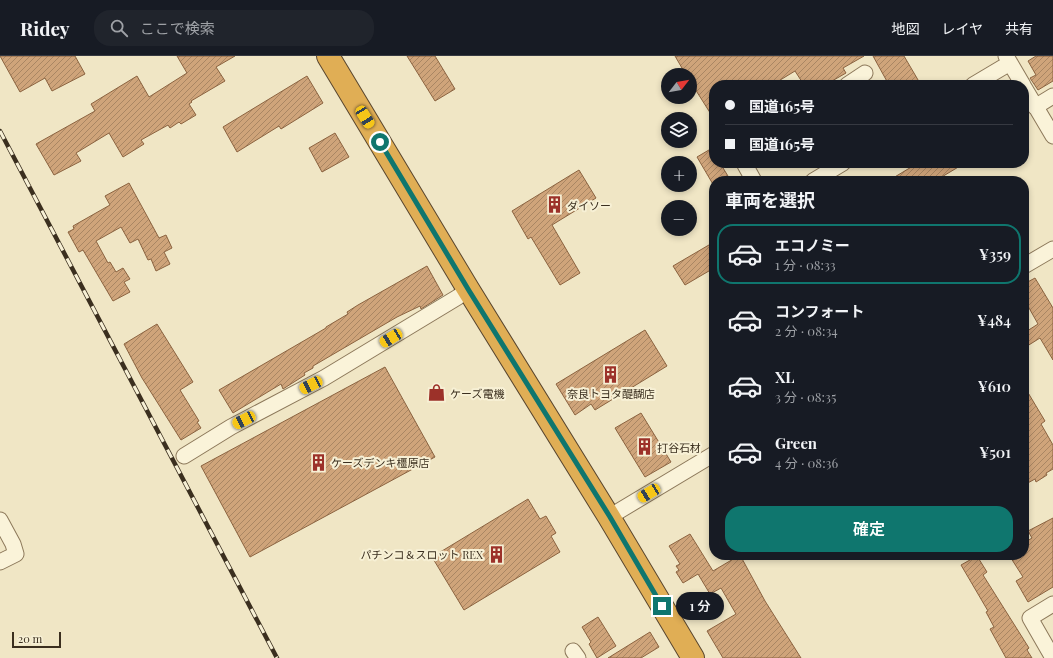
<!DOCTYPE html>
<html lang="ja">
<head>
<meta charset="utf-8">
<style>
	body { margin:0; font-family:"Playfair Display","Noto Sans JP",serif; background:#20242c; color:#f1f3f6; height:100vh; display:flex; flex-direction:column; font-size:15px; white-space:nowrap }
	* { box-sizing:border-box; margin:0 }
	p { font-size:13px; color:#9ea1a6 }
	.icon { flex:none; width:22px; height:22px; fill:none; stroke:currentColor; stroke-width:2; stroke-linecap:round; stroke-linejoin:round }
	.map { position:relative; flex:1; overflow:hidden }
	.panel { position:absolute; left:709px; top:120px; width:320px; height:384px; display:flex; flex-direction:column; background:#171b24; border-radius:16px; box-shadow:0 2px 6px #0003 }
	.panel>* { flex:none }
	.guide { position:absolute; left:709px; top:24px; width:320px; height:88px; border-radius:16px; box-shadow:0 2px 6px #0003; display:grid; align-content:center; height:88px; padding:0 16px; background:#171b24 }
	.needle { width:26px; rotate:59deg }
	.tools { position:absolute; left:661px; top:12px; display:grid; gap:8px }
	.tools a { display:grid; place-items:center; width:36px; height:36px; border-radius:50%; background:#171b24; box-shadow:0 2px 6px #0003; font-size:20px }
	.scale { position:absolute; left:12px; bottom:10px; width:49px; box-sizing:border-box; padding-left:4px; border:2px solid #3b2f1f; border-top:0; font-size:11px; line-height:14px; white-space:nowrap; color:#3b2f1f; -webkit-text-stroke:3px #f7f0d5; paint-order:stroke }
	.end { position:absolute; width:18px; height:18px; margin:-9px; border:5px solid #0f766e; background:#fff; box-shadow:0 0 0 2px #fff }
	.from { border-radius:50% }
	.bubble { position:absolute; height:28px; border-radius:14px; background:#171b24; box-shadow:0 2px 6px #0003; font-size:13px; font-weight:600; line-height:28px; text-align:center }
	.car { position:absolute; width:12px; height:24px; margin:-12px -6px; border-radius:5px; box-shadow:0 0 3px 1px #0007; background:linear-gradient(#f5c518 24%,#345 0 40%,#f5c518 0 76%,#345 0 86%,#f5c518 0) }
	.guide b { display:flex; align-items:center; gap:14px; height:38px; font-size:15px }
	.guide b+b { border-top:1px solid #363941 }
	.guide i { width:10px; height:10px; background:#f1f3f6 }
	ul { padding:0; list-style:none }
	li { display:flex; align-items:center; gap:12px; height:60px; margin:0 8px 6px; padding:0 8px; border:2px solid transparent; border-radius:16px }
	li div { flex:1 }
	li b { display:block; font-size:15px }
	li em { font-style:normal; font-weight:600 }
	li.current { border-color:#0f766e }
	li>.icon { width:36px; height:36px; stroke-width:1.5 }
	h2 { padding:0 16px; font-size:18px; line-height:48px }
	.primary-button { display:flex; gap:8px; margin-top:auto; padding:8px 16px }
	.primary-button a { flex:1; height:46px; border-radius:16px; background:#0f766e; color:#fff; font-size:16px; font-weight:600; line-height:46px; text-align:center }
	header { display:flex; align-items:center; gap:24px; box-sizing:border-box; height:56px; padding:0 20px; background:#171b24; border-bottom:1px solid #363941 }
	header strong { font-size:19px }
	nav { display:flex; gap:22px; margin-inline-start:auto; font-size:14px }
	.search { width:280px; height:36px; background:#20242c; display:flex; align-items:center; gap:10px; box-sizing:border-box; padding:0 14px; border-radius:16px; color:#9ea1a6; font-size:15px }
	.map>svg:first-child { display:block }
</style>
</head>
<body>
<header>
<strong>Ridey</strong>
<div class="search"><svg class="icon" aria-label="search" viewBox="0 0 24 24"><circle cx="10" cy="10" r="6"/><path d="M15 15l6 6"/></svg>ここで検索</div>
<nav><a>地図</a><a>レイヤ</a><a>共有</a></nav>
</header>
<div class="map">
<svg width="1053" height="602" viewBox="0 0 1053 602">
	<defs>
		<pattern id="building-hatch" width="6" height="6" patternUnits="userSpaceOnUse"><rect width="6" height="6" fill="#cfa47a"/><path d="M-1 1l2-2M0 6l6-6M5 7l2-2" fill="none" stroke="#a98663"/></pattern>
	</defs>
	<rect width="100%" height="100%" fill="#f0e6c5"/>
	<path fill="url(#building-hatch)" stroke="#8b6340" d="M 0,0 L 75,0 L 85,18 L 52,35 L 45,22 L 20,36 Z
		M 177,0 L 235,0 L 216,11 L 225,25 L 191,45 L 192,46 L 189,48 L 196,59 L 181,68 L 179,66 L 170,72 L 168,69 L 141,84 L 144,88 L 123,101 L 109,77 L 76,97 L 81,105 L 54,119 L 36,88 L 95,55 L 91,48 L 137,20 L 149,41 L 187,17 Z
		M 407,0 L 435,0 L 455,33 L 435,45 Z
		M 675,0 L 864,0 L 843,12 L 846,17 L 825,29 L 804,29 L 795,15 L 772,29 L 714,29 L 714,63 L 690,25 L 690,19 L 686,19 Z
		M 873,0 L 904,0 L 921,29 L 889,29 Z
		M 1036,0 L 1053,0 L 1053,25 L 1038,34 L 1030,22 L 1036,19 L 1028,5 Z
		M 307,20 L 323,47 L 281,73 L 279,70 L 237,96 L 223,71 Z
		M 335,77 L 349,101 L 322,116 L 309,92 Z
		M 714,91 L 714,107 L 720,107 L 731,125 L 714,125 L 714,130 L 697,101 Z
		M 918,107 L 965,107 L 935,125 L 888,125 Z
		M 579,114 L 596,142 L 552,169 L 580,217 L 560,229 L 531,181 L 528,183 L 512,155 Z
		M 129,127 L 159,182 L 166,179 L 172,192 L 164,196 L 170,208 L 156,215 L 151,203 L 148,204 L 138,183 L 130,187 L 121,171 L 96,185 L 108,207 L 110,206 L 116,216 L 123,212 L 130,223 L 124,226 L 130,236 L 113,245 L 83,194 L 79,196 L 68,176 L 74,173 L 73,170 L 110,149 L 105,140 Z
		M 714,186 L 714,212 L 685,229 L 673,210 Z
		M 427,210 L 443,239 L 421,253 L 420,250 L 397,261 L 313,310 L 313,312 L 304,317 L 305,319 L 283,333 L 281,328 L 233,357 L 219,334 L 326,272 L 326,271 L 348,258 L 347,256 L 358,249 Z
		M 1035,222 L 1053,252 L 1053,304 L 1040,282 L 1024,292 L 1024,277 L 1038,268 L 1024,243 L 1024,228 Z
		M 157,268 L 193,326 L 180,334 L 199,365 L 197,366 L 201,372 L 181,384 L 142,322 L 124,288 Z
		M 645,274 L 667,310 L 595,354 L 591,348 L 575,359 L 556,328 Z
		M 385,311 L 435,401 L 250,501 L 201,410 Z
		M 1024,330 L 1045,365 L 1041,368 L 1053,389 L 1053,413 L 1046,417 L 1047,419 L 1036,426 L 1035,423 L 1024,429 Z
		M 641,357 L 671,406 L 645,421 L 615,372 Z
		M 528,443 L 540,463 L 546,460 L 556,477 L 551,480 L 560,496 L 464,554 L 432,501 Z
		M 1053,462 L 1053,531 L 1028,546 L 1016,525 L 1023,521 L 1009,499 L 1024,499 L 1024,487 L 1032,482 L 1028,475 Z
		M 690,478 L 713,515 L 740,499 L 765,545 L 801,602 L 723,602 L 707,575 L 736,558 L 721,532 L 710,538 L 698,518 L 683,527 L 676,516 L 679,514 L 676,510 L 680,508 L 669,490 Z
		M 977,500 L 987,516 L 983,519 L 1029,592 L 1027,594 L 1032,602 L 1006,602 L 990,573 L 994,571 L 986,556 L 988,555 L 961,509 Z
		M 598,561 L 616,590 L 597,602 L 589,588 L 591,586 L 582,571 Z
		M 650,576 L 659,591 L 641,602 L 608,602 Z"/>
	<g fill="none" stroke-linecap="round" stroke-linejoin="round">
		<defs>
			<path id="street" d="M 1006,0 L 1023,29
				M 847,29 L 865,17
				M 973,29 L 1010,7
				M 1024,31 L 1053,80
				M 1035,51 L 1053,40
				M 744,107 L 754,125
				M 813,125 L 843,107
				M 1024,210 L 1053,193
				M 184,400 L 231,371 L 324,322 L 458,241 L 468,233
				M 609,461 L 714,398
				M 0,464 L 13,488 L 16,498 L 0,506
				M 573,595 L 578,602
				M 1053,602 L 1030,562 L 1053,548"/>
			<path id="highway" d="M 328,0 L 468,233 L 609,461 L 693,602"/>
		</defs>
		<use href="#street" stroke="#8c785a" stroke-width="17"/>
		<use href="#highway" stroke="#59462f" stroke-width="24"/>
		<use href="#street" stroke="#faf3d9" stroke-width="15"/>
		<use href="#highway" stroke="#e0ae55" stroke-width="22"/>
		<defs>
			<path id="rail" d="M 0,75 L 277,602"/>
		</defs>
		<use href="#rail" stroke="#3b2f1f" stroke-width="4.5"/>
		<use href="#rail" stroke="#f7f0d5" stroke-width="3" stroke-dasharray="9" stroke-linecap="butt"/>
	</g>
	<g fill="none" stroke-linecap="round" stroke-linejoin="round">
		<path stroke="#0f766e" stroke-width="5" d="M 380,86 L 468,233 L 610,461 L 662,550"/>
	</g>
	<defs>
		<symbol id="building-bare" viewBox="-9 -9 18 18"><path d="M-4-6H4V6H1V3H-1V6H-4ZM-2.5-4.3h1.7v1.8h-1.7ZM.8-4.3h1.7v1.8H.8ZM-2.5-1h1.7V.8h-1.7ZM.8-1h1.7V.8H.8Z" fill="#9c3129" stroke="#f7f0d5" stroke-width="2.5" paint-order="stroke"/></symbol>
		<symbol id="shop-bare" viewBox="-9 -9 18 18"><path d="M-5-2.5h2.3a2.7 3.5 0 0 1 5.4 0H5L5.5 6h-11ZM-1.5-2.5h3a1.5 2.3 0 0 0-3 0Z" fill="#9c3129" stroke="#f7f0d5" stroke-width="2.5" paint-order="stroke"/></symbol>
	</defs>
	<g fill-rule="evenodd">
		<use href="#building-bare" x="542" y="136" width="25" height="25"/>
		<use href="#building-bare" x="598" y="306" width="25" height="25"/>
		<use href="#shop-bare" x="424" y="324" width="25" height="25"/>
		<use href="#building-bare" x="632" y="378" width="25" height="25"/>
		<use href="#building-bare" x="306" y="394" width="25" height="25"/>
		<use href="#building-bare" x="484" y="486" width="25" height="25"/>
	</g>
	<g text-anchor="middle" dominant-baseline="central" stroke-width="4" stroke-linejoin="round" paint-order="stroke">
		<g font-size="11" fill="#3b2f1f" stroke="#f7f0d5" text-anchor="start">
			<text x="567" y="149">ダイソー</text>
			<text x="450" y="337">ケーズ電機</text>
			<text x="611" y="337" text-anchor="middle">奈良トヨタ醍醐店</text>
			<text x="657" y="391">打谷石材</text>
			<text x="331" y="406">ケーズデンキ橿原店</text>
			<text x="483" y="498" text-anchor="end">パチンコ＆スロット REX</text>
		</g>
	</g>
</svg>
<div class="tools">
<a><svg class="needle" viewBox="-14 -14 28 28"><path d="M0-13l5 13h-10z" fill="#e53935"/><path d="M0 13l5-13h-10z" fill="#9ea1a6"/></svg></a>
<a><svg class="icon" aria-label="layers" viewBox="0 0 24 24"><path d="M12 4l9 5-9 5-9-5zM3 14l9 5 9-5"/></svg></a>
<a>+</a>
<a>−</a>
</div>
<div class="scale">20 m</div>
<i class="end from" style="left:380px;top:86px"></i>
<i class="end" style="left:662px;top:550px"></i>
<div class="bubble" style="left:676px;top:536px;width:48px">1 分</div>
<i class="car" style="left:365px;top:61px;rotate:148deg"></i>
<i class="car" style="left:391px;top:282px;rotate:239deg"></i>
<i class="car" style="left:311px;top:329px;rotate:243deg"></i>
<i class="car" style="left:244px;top:364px;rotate:243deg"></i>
<i class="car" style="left:649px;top:437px;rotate:239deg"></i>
<div class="guide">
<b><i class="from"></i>国道165号</b>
<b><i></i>国道165号</b>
</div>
<section class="panel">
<h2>車両を選択</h2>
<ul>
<li class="current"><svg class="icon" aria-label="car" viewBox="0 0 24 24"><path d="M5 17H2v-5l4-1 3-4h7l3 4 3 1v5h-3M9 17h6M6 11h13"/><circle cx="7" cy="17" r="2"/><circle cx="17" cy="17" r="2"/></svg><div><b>エコノミー</b><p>1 分 · 08:33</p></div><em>¥359</em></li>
<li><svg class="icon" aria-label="car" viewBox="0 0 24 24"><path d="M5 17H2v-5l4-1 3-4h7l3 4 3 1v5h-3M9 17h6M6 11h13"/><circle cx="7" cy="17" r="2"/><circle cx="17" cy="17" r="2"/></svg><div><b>コンフォート</b><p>2 分 · 08:34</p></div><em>¥484</em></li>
<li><svg class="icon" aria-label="car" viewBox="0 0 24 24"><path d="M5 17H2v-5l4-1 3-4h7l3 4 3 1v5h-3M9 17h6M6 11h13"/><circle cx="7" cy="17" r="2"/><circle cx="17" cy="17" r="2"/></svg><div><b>XL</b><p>3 分 · 08:35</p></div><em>¥610</em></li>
<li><svg class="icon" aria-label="car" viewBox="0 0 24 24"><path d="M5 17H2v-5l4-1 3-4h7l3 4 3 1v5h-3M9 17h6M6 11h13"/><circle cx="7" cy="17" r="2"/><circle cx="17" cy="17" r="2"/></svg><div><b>Green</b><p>4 分 · 08:36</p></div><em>¥501</em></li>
</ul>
<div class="primary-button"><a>確定</a></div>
</section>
</div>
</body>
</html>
